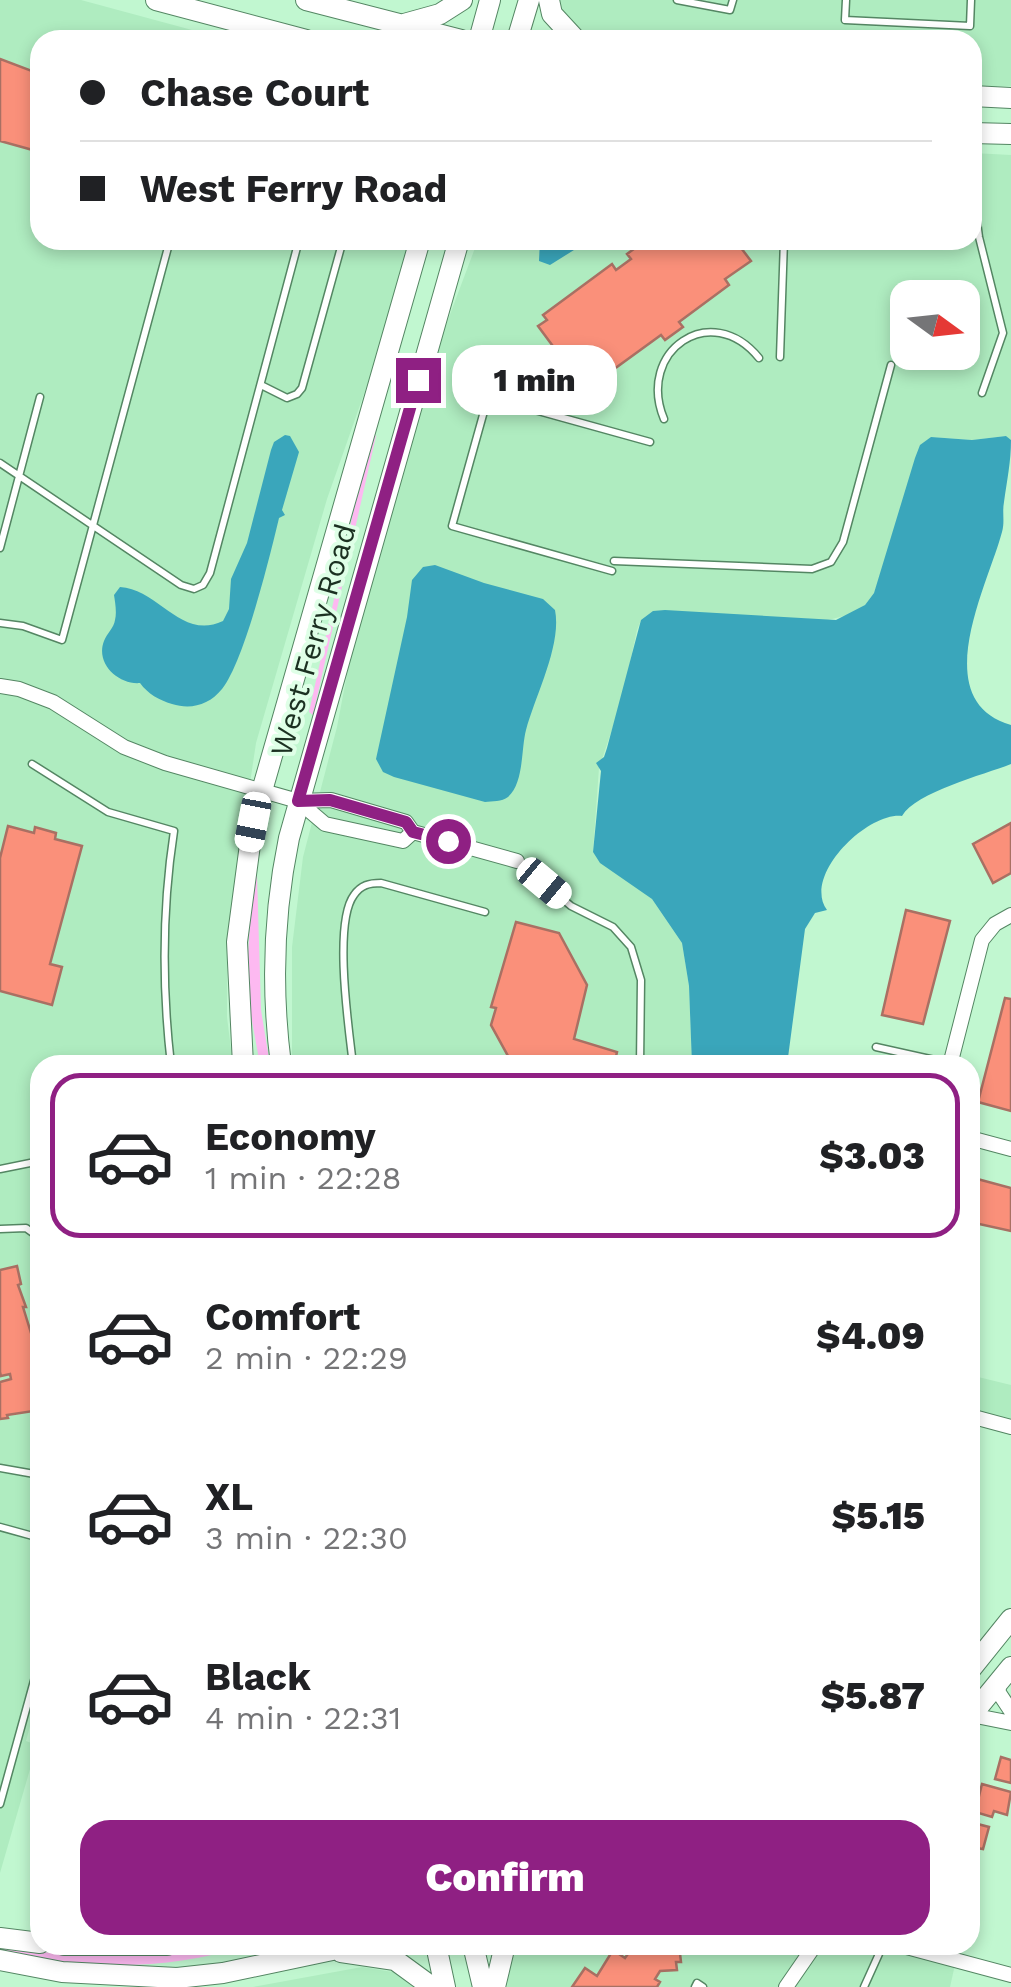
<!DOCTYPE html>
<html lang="en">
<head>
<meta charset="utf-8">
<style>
	body { margin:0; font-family:"Work Sans",sans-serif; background:#f2f2f2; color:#202124; height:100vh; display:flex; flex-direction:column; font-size:38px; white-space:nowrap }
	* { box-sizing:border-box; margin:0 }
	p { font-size:32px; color:#757577 }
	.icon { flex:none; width:55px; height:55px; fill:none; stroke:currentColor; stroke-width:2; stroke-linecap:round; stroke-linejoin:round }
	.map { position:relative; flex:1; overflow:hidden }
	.details { position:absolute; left:30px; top:1055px; width:950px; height:900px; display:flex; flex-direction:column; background:#fff; border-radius:30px; box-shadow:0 5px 15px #0003 }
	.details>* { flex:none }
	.top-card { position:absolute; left:30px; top:30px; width:952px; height:220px; border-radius:30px; box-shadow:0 5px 15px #0003; display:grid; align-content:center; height:220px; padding:0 50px; background:#fff }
	.needle { width:65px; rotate:105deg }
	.fabs { position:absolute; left:890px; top:280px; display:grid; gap:20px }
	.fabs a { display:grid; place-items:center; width:90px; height:90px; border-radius:20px; background:#fff; box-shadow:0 5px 15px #0003; font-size:50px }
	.end { position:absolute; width:45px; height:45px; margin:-22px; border:12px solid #8f2083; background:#fff; box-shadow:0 0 0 5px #fff }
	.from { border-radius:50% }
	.bubble { position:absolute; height:70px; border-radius:30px; background:#fff; box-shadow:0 5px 15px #0003; font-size:32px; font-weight:800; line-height:70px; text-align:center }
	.car { position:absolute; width:30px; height:60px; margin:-30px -15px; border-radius:12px; box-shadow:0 0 8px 2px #0007; background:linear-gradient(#fff 24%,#345 0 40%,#fff 0 76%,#345 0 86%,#fff 0) }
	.top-card b { display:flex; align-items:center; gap:35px; height:95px; font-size:38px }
	.top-card b+b { border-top:2px solid #e0e0e0 }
	.top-card i { width:25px; height:25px; background:#202124 }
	ul { padding:18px 0 0; list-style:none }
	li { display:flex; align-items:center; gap:30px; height:165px; margin:0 20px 15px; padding:0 30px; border:5px solid transparent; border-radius:30px }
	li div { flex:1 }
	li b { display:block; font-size:38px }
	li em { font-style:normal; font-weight:800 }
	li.on { border-color:#8f2083 }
	li>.icon { width:90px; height:90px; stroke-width:1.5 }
	.button { display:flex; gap:20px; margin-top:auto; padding:20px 50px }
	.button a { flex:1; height:115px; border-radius:30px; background:#8f2083; color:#fff; font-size:40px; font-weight:800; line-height:115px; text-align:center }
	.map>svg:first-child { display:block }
</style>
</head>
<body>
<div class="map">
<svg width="1011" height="1987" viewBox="0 0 1011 1987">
	<rect width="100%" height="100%" fill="#c1f7d0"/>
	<path fill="#afecc0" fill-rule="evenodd" d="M 0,0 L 81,0 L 229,40 L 40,40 L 40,240 L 411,240 L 378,354 L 327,499 L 256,743 L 227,937 L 227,1017 L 233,1065 L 40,1065 L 40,1690 L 26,1741 L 37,1745 L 0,1873 Z
		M 557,0 L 1011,0 L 1011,86 L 973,87 L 972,40 L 595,40 L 580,35 L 569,26 Z
		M 973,153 L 1011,155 L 1011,440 L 1006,436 L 972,440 L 931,437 L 874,593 L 865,605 L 852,614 L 824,621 L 801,618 L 641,620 L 637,630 L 622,700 L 599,768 L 593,852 L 652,899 L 682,943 L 689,986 L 692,1065 L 292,1065 L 292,947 L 303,857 L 337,727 L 352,648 L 437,349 L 478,240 L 972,240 ZM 908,298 L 962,298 L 962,352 L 908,352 Z
		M 970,1375 L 1011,1385 L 1011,1435 L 970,1424 Z
		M 521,1945 L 895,1945 L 956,1960 L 950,1987 L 507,1987 L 510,1962 Z
		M 362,1967 L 405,1974 L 417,1987 L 253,1987 Z"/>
	<path fill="#fdb9f1" d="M 374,434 L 376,436 L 313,715 L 309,712 L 358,491 Z
		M 253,874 L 257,875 L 261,1010 L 270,1065 L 260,1065 L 246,988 Z
		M 228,1945 L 249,1945 C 166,1971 84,1971 0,1950 L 0,1946 C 77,1959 151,1960 228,1945 Z"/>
	<path fill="#3aa6bb" d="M 540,240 L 590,240 L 550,265 L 539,261 Z
		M 285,435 L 290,436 L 299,452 L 282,510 L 285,515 L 279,518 C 270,556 244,662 222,689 C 209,705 191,710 172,704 C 159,700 148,694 140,683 C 119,685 95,664 104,641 C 107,633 114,628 115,620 C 117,612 115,602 114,595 L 120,587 C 159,589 181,641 223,621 L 229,609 L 231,579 L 247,543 L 271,450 L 274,442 Z
		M 931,437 L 972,440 L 1006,436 L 1011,440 C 1011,462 1007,480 1004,502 C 1002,512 1005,522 1002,532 C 988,585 926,700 1011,725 L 1011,764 C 983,775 916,792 902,816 C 867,812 802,876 827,910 L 815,913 L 805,929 L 787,1065 L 692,1065 L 689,986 L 682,943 L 652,899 L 600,863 L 593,852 L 601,771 L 596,763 L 604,757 L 607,748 L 641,620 L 653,611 L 665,610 L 836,620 L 865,605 L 874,593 L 915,458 L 920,445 Z
		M 435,565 L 484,583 L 543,599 L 555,610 C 562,645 535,696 526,730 C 521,749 524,783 508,797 C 502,802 492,801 485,802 L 394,777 L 383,772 L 376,759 L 407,617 L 412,580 L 423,567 Z"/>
	<path fill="#fa907a" stroke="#a97063" stroke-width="2.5" d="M 0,59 L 40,74 L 40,152 L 0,141 Z
		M 646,240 L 735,240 L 751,261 L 725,279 L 729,285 L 679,322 L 683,327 L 665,340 L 661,335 L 610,372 L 605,366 L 581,384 L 538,326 L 547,320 L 543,315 L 612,264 L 616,270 L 631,259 L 627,254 Z
		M 1011,823 L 1011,873 L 993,883 L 973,844 Z
		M 8,826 L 34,833 L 35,827 L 56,833 L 55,839 L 82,846 L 50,964 L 62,967 L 52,1005 L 0,991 L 0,858 Z
		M 906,910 L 950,921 L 923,1024 L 882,1015 Z
		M 516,922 L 559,933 L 587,985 L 574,1039 L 617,1052 L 614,1065 L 513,1065 L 491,1025 L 496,1008 L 491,1007 Z
		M 1005,998 L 1011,999 L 1011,1111 L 978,1102 Z
		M 970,1177 L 1011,1188 L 1011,1231 L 970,1222 Z
		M 17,1266 L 21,1284 L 18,1285 L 26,1307 L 23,1307 L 35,1346 L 32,1347 L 34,1357 L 37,1357 L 40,1370 L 40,1410 L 7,1415 L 8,1418 L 0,1419 L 0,1382 L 11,1379 L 10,1374 L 1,1376 L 0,1372 L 0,1270 Z
		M 1001,1757 L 1011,1760 L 1011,1783 L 995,1779 Z
		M 982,1784 L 1011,1792 L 1007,1815 L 994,1811 L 992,1817 L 975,1812 Z
		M 970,1822 L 989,1827 L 983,1849 L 970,1847 Z
		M 679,1945 L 681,1962 L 676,1962 L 677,1970 L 660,1971 L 655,1979 L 660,1982 L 657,1987 L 572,1987 L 585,1968 L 597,1976 L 613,1950 L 625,1958 L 630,1951 Z"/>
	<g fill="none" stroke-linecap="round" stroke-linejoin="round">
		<defs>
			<path id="lane" d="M 677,0 L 730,10 L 733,0
				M 846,0 L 845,20 L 970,26 L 971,0
				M 972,207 L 975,207 L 979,237 L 1003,333 L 982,393
				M 780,357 L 784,240
				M 261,385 L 287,398 L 297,394 L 302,388 L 343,240
				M 664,419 C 636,351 711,299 759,358
				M 0,463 L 181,585 L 194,589 L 203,585 L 210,573 L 299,240
				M 0,548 L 40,397
				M 614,561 L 812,569 L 831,562 L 843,542 L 891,365
				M 612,571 L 452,526 L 488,397 L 650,442
				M 0,623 L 23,626 L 62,640 L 170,240
				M 32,764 L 108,812 L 174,831 C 162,909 162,987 171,1065
				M 518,861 L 571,906 L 613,927 L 631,947 L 641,980 L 640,1065
				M 876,1047 L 948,1063
				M 353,1065 C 349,1030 333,923 354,895 C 361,885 369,883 381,883 L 485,912
				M 0,1169 L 40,1161
				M 0,1229 L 26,1228 L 40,1238
				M 0,1468 L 40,1475
				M 0,1527 L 40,1538
				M 0,1804 L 40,1659
				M 695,1987 L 697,1983 L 703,1987
				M 864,1987 L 883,1945"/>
			<path id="street" d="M 0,686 L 19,689 L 53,702 L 124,747 L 165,763 L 298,801 L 331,800 L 406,822 L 413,832 L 517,861
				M 298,801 L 325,824 L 403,841 L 413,832
				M 950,1065 L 982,940 L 995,924 L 1011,915
				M 970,1138 L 1011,1149
				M 970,1416 L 1011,1427
				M 998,1684 L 999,1693 L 1011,1711
				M 971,1715 L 1011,1723
				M 899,1945 L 1011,1975
				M 786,1987 L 815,1945"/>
			<path id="secondary" d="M 156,0 L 306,40
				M 306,0 L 461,40
				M 549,0 L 552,14 L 576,40
				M 404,24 L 440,14 L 462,0
				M 479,40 L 490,0
				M 517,40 L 529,0
				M 972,96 L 1011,98
				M 972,133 L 1011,134
				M 243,1065 L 237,942 L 253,822 L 420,240
				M 281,1065 C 271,988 273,915 289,838 L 459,240
				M 970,1670 L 1011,1619
				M 970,1717 L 1011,1667
				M 0,1938 L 40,1943
				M 64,1945 L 167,1945
				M 436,1945 L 445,1987
				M 473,1945 L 483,1987
				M 341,1952 L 395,1960 L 432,1987
				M 0,1960 L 62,1972 L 177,1978 L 223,1973 L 356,1945
				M 495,1987 L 505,1945"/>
		</defs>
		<use href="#lane" stroke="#548663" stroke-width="9"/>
		<use href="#street" stroke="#548663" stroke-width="16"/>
		<use href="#secondary" stroke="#548663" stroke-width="22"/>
		<use href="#lane" stroke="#fff" stroke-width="6"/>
		<use href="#street" stroke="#fff" stroke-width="14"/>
		<use href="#secondary" stroke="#fff" stroke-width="20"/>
	</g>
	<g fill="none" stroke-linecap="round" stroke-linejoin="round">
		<path stroke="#8f2083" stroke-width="12" d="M 418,380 L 298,801 L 330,800 L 406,822 L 413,832 L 448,841"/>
	</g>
	<g text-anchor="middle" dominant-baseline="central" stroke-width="8" stroke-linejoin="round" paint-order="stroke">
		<g font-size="30" fill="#1b3021" stroke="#dfffe7">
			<text transform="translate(313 640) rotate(-74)">West Ferry Road</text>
		</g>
	</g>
</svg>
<div class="fabs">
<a><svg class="needle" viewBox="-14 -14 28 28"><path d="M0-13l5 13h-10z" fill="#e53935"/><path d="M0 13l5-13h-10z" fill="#757577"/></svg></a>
</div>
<i class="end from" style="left:448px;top:841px"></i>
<i class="end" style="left:418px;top:380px"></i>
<div class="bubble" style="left:452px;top:345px;width:165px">1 min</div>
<i class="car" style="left:253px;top:822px;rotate:191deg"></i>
<i class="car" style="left:544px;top:883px;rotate:130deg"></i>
<div class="top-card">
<b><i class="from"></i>Chase Court</b>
<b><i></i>West Ferry Road</b>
</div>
<section class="details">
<ul>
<li class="on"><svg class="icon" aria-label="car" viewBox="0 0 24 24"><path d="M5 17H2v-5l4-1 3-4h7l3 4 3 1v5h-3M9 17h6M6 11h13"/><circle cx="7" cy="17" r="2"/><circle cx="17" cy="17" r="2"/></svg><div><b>Economy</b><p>1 min · 22:28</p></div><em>$3.03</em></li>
<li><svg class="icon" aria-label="car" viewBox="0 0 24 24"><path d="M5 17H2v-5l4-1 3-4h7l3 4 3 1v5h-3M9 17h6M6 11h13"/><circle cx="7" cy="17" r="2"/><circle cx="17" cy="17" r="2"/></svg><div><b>Comfort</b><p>2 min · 22:29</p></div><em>$4.09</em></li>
<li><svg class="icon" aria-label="car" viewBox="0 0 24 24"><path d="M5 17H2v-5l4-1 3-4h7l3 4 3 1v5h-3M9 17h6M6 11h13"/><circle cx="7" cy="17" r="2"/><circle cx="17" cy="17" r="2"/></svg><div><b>XL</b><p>3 min · 22:30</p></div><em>$5.15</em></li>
<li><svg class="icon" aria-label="car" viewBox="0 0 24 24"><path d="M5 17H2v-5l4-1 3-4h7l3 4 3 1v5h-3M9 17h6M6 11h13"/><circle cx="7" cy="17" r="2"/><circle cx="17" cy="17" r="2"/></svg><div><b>Black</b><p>4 min · 22:31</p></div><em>$5.87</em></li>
</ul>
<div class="button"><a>Confirm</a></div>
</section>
</div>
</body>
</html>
